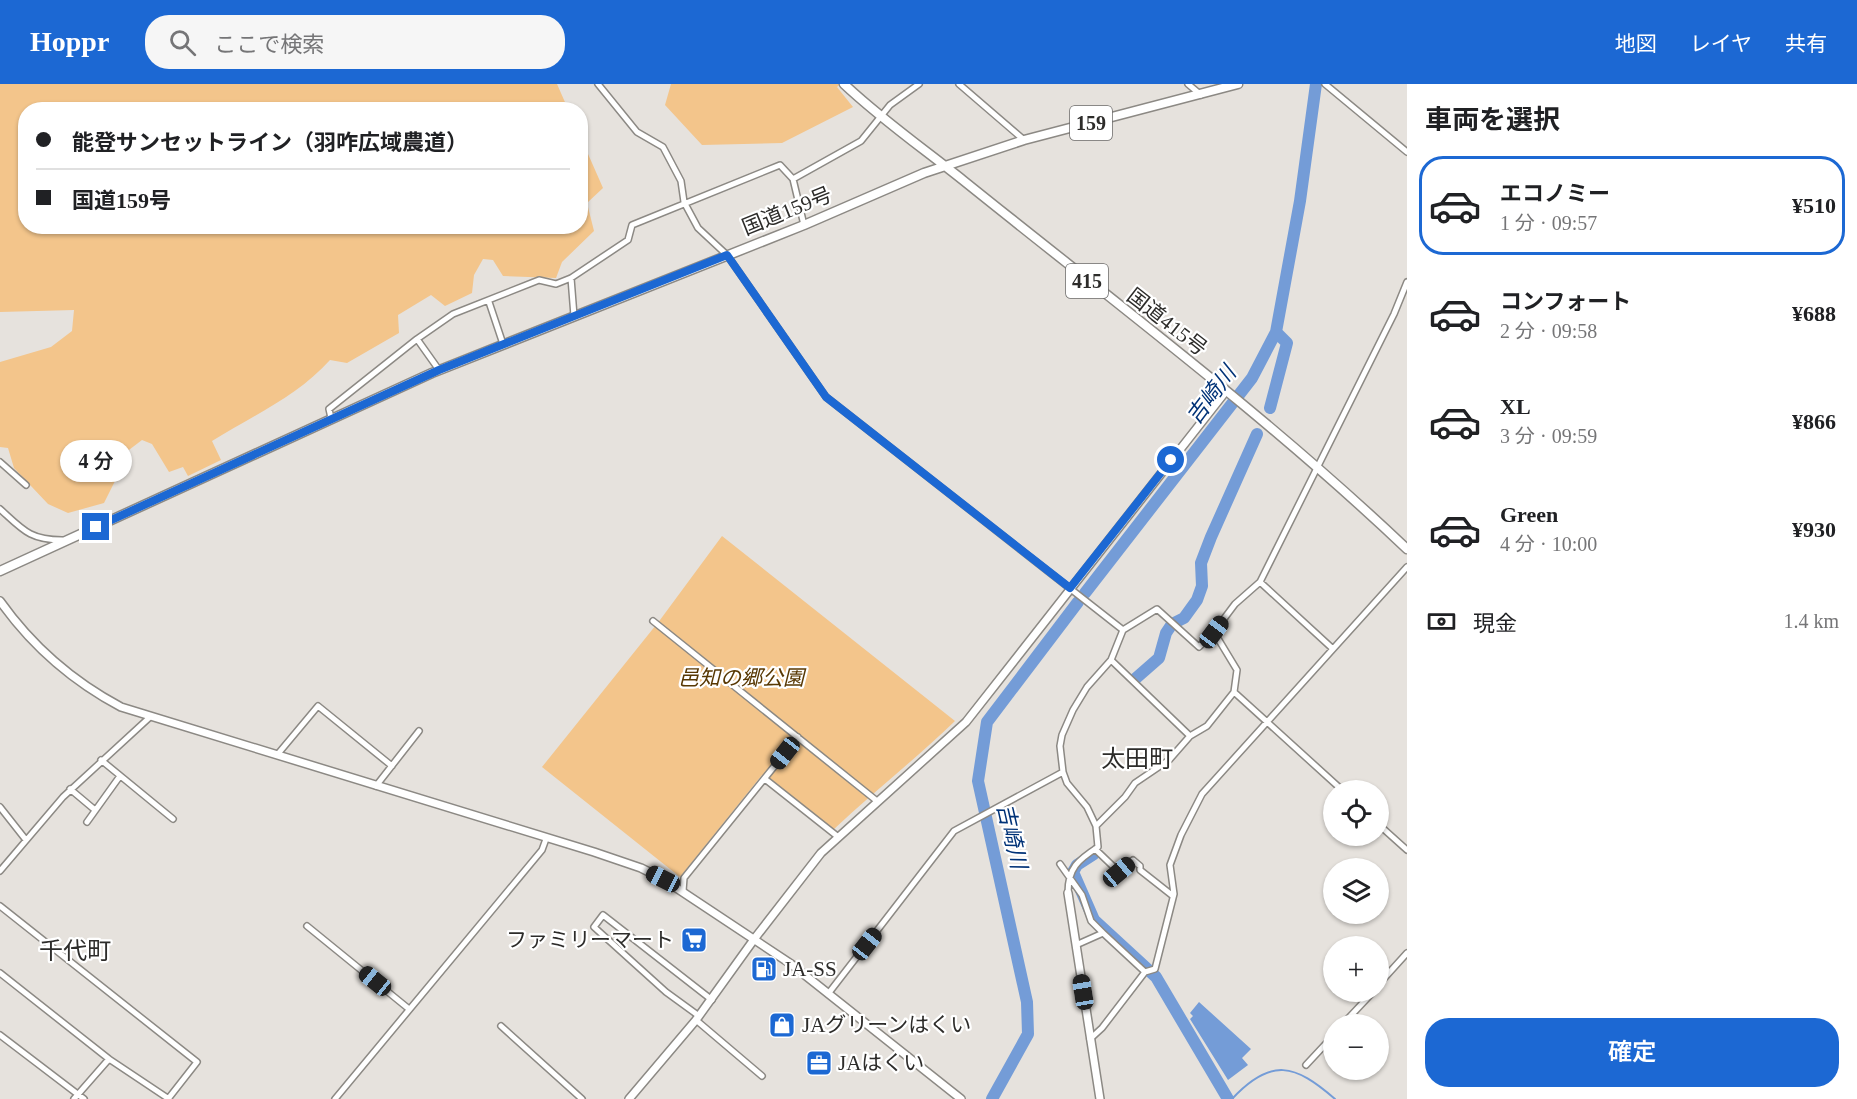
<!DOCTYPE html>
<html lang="ja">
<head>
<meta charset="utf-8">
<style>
	body { margin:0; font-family:"Times New Roman","Noto Sans JP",serif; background:#f6f6f6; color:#202124; height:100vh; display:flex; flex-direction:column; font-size:22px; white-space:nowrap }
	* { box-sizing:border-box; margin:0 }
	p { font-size:20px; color:#757577 }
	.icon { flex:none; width:33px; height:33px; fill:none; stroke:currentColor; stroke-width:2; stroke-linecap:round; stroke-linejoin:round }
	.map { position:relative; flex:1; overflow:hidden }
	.sheet { display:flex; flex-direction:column; background:#fff; width:450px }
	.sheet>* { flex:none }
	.banner { position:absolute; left:18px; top:18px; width:570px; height:132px; border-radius:24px; box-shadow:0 2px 4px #0004; display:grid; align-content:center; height:132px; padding:0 18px; background:#fff }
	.controls { position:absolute; left:1323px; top:696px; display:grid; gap:12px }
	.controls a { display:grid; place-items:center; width:66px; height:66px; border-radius:50%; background:#fff; box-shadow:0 2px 4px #0004; font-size:30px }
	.end { position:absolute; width:27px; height:27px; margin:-14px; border:8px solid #1c68d3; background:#fff; box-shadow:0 0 0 3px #fff }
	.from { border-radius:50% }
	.bubble { position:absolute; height:42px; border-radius:21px; background:#fff; box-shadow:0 2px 4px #0004; font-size:20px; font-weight:600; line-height:42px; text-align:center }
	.car { position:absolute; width:18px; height:36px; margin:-18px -9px; border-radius:8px; box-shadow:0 0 4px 2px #0007; background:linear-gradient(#222 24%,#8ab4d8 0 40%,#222 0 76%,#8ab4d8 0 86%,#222 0) }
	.banner b { display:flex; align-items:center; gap:21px; height:57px; font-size:22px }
	.banner b+b { border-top:2px solid #e0e0e0 }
	.banner i { width:15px; height:15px; background:#202124 }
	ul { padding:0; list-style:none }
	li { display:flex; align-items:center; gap:18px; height:99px; margin:0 12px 9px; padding:0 6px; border:3px solid transparent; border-radius:24px }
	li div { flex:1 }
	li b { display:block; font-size:22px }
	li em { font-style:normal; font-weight:600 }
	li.current { border-color:#1c68d3 }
	li>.icon { width:54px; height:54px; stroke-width:1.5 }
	h2 { padding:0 18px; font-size:27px; line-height:72px }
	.pay { display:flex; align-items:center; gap:15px; height:66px; padding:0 18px; font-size:22px }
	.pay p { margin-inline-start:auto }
	.action { display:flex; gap:12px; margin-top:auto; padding:12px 18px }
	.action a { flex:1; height:69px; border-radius:24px; background:#1c68d3; color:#fff; font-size:24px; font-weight:600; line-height:69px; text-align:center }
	header { display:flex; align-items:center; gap:36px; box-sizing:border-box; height:84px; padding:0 30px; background:#1c68d3; color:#fff }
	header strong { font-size:28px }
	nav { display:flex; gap:33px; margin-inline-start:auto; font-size:21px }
	.search { width:420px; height:54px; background:#f6f6f6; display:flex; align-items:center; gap:15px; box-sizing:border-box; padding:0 21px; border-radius:24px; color:#757577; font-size:22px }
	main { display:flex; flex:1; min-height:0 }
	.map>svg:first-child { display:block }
</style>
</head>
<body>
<header>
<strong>Hoppr</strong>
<div class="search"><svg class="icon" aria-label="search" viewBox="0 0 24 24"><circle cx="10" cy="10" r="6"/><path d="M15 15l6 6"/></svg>ここで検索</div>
<nav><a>地図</a><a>レイヤ</a><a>共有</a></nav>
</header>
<main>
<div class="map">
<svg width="1407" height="1015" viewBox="0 0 1407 1015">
	<rect width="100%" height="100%" fill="#e6e2dd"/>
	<path fill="#f3c58b" d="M 0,0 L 557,0 L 568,25 L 26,26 L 26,142 L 580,142 L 581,54 L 603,104 L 587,119 L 594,147 L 562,178 L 556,194 L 503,192 L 493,176 L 483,175 L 474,191 L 472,209 L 445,222 L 431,211 L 398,231 L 399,249 L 347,279 L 330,276 C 298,312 252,332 212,357 L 221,376 L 188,392 L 183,383 L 169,388 L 152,360 L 142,356 L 121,372 L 118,391 L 104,419 L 68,429 L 48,420 L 14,384 L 8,364 L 0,363 L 0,278 L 51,263 L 72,247 L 74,226 L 0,228 Z
		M 671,0 L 840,0 L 837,3 L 853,23 L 782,59 L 702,61 L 665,21 Z
		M 722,452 L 955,637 C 916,675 873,708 833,746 L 762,691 L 680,793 L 542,683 L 660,536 Z"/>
	<path fill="#749cd7" d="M 1199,918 L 1251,965 L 1242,974 L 1248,981 L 1228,996 L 1190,935 L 1193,932 L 1190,929 Z"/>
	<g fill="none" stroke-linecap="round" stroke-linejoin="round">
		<path stroke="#749cd7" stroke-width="2" d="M 1232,1015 C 1271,973 1295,980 1335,1015"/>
		<path stroke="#749cd7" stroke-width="12" d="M 1270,324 L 1287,259 L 1276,248 L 1300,117 L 1316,0
			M 1085,509 L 1252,294 L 1276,248
			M 1135,595 L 1159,574 L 1166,549 L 1172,540 L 1184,534 L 1197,516 L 1202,502 L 1201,479 L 1211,453 L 1257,350
			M 1094,770 L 1077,781 L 1073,788 L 1094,836 L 1156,893 L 1228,1015
			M 992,1015 L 1028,950 L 1027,918 L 978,697 L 987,638 L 1078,518"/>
		<defs>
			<path id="minor" d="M 598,0 L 637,48 L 663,63 L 681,97 L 684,118 L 698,144 L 727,171 L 826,313 L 1123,546 L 1111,576 L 1087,603 L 1073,626 L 1062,651 L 1060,662 L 1063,688 L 1067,699 L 1087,723 L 1096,742 L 1098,763 C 1078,776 1068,784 1068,809
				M 959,0 L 1024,56
				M 1188,0 L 1201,11
				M 1325,0 L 1407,68
				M 793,95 L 804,141
				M 571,194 L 574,232
				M 489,218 L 503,260
				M 417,255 L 439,286
				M 331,334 L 329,325 L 417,255 L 453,230 L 539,196 L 556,200 L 571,194 L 628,156 L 632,141 L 780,81 L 793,95 L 861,57 L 890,21 L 919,0
				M 0,378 L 26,401
				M 0,425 C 23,446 30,456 62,456
				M 1260,498 L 1333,565
				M 653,537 L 877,717
				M 1123,546 L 1157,525 L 1199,563 L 1214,548
				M 1111,576 L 1190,652
				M 1234,608 L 1342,706
				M 277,671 L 318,622 L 392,682
				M 101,676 L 173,735
				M 765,695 L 837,752
				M 376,702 L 419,647
				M 70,705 L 95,726
				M 0,723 L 26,756
				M 87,738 L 120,692
				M 1378,740 L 1407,766
				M 1096,742 L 1125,713 L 1135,699 L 1169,676 L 1190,652 L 1207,642 L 1234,608 L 1237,586 L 1214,548 L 1235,520 L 1260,498 L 1394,230 L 1407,198
				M 1095,765 L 1119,788 L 1133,776 L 1140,782 L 1140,786 L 1173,812
				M 1060,780 L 1082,811 L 1091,837 L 1103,849
				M 0,787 L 63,713 L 150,633
				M 683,807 L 684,794 L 798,653
				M 0,822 L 197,978 L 168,1015
				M 307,842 L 409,925
				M 1076,861 L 1103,849 L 1145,888
				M 0,889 L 109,975 L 169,1015
				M 1378,901 L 1407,869
				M 828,910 L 954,747 L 1063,688
				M 699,932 L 666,908 L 594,843 L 603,831 L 712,916
				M 696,936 L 762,992
				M 1343,940 L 1373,908
				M 501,942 L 582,1015
				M 0,951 L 84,1015
				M 1090,955 L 1102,944 L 1145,888 L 1155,885 L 1174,810 L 1170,781 L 1181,751 L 1202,710 L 1407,483
				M 1306,981 L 1334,951
				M 74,1015 L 109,975
				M 335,1015 L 542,766 L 546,755"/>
			<path id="tertiary" d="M 0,517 C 32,562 72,597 121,623 L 594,768 L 641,784 L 663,795 L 791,880 L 961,1015
				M 1068,809 L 1100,1015
				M 629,1015 L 696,936 L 755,854 L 821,769 L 966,638 L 1226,307"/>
			<path id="trunk" d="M 844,0 C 881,35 924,65 964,97 C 1113,217 1268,333 1407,465
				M 0,487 L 432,289 L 804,141 L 924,89 L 1024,56 L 1238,0"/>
		</defs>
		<use href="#minor" stroke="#8c8984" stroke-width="8"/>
		<use href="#tertiary" stroke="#8c8984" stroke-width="10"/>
		<use href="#trunk" stroke="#8c8984" stroke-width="11"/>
		<use href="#minor" stroke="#fff" stroke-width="5"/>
		<use href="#tertiary" stroke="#fff" stroke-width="7"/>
		<use href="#trunk" stroke="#fff" stroke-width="8"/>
	</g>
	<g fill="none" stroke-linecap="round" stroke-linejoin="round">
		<path stroke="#1c68d3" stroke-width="8" d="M 96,443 L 439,286 L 727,171 L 826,313 L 1070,504 L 1171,376"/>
	</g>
	<defs>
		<symbol id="supermarket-square" viewBox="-11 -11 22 22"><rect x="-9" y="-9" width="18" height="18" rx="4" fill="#1c68d3" stroke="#fff"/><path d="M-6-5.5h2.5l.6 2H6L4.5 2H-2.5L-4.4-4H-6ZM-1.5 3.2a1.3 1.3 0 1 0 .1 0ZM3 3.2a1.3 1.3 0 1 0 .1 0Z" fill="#fff"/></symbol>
		<symbol id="fuel-square" viewBox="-11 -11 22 22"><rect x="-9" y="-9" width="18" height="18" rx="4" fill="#1c68d3" stroke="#fff"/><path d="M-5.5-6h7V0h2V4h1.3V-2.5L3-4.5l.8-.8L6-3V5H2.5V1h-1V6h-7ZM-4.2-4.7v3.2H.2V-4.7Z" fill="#fff"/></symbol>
		<symbol id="shop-square" viewBox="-11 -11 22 22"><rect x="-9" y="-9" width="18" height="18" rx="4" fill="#1c68d3" stroke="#fff"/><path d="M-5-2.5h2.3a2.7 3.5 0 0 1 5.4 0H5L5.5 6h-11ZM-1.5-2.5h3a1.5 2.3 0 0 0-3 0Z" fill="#fff"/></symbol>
		<symbol id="office-square" viewBox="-11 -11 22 22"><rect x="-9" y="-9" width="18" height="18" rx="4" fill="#1c68d3" stroke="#fff"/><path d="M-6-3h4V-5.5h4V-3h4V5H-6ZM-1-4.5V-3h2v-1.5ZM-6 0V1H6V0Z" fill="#fff"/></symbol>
	</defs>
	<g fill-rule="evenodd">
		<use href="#supermarket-square" x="679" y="841" width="30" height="30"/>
		<use href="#fuel-square" x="749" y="870" width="30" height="30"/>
		<use href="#shop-square" x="767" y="926" width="30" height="30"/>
		<use href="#office-square" x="804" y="964" width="30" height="30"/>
	</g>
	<g text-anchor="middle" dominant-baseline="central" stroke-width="4.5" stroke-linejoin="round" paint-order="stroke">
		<g fill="#fff" stroke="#6c6b6a" stroke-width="1.5">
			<rect x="1070" y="22" width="42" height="34" rx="4.5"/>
			<rect x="1066" y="180" width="42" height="34" rx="4.5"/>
		</g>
		<g font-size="20" font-weight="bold" fill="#2d2c2a">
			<text x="1091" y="39">159</text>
			<text x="1087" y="197">415</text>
		</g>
		<g font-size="21" fill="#2d2c2a" stroke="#fff">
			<text transform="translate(787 127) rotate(-22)">国道159号</text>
			<text transform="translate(1167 238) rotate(38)">国道415号</text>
		</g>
		<g font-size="21" font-style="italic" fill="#583803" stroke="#fff">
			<text x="741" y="594">邑知の郷公園</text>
		</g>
		<g font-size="21" fill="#2d2c2a" stroke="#fff" text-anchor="start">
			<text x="674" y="856" text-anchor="end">ファミリーマート</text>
			<text x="783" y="885">JA-SS</text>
			<text x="802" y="941">JAグリーンはくい</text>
			<text x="838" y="979">JAはくい</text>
		</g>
		<g font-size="22" font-style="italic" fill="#003277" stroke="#fff">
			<text transform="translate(1211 311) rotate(-53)">吉崎川</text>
			<text transform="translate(1012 752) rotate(77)">吉崎川</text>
		</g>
		<g font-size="24" fill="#2d2c2a" stroke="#fff">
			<text x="1137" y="675">太田町</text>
			<text x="75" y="867">千代町</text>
		</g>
	</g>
</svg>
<div class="controls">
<a><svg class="icon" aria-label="locate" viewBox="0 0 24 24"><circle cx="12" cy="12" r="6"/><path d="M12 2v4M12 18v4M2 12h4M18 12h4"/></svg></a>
<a><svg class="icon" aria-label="layers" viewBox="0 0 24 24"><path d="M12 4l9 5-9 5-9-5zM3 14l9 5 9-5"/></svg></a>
<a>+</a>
<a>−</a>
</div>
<i class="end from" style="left:1171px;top:376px"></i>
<i class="end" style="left:96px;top:443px"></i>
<div class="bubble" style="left:60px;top:356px;width:72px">4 分</div>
<i class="car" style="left:1214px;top:548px;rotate:37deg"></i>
<i class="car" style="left:785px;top:669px;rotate:218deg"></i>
<i class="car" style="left:1119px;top:788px;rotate:50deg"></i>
<i class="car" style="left:663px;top:795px;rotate:297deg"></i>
<i class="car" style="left:867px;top:860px;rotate:38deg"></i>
<i class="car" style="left:375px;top:897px;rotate:309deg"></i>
<i class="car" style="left:1083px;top:908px;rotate:351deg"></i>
<div class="banner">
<b><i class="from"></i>能登サンセットライン（羽咋広域農道）</b>
<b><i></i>国道159号</b>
</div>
</div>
<section class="sheet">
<h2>車両を選択</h2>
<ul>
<li class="current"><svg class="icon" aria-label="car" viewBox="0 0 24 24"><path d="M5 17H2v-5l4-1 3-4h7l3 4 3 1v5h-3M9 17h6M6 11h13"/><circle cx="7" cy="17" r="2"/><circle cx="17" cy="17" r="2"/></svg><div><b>エコノミー</b><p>1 分 · 09:57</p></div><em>¥510</em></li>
<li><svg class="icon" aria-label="car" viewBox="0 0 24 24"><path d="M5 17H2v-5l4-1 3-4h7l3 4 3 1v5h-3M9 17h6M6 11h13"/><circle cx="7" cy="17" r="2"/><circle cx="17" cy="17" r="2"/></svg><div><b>コンフォート</b><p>2 分 · 09:58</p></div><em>¥688</em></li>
<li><svg class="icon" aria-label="car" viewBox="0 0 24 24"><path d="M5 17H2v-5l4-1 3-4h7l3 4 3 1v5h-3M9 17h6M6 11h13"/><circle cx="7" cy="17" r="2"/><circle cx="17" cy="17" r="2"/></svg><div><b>XL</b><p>3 分 · 09:59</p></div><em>¥866</em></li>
<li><svg class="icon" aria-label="car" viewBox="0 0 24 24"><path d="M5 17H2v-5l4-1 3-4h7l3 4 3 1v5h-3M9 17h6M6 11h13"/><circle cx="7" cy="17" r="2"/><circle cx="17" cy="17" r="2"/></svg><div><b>Green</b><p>4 分 · 10:00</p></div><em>¥930</em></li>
</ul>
<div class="pay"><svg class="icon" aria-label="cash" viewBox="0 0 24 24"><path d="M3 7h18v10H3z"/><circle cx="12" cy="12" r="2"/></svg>現金<p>1.4 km</p></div>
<div class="action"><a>確定</a></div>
</section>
</main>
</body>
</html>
